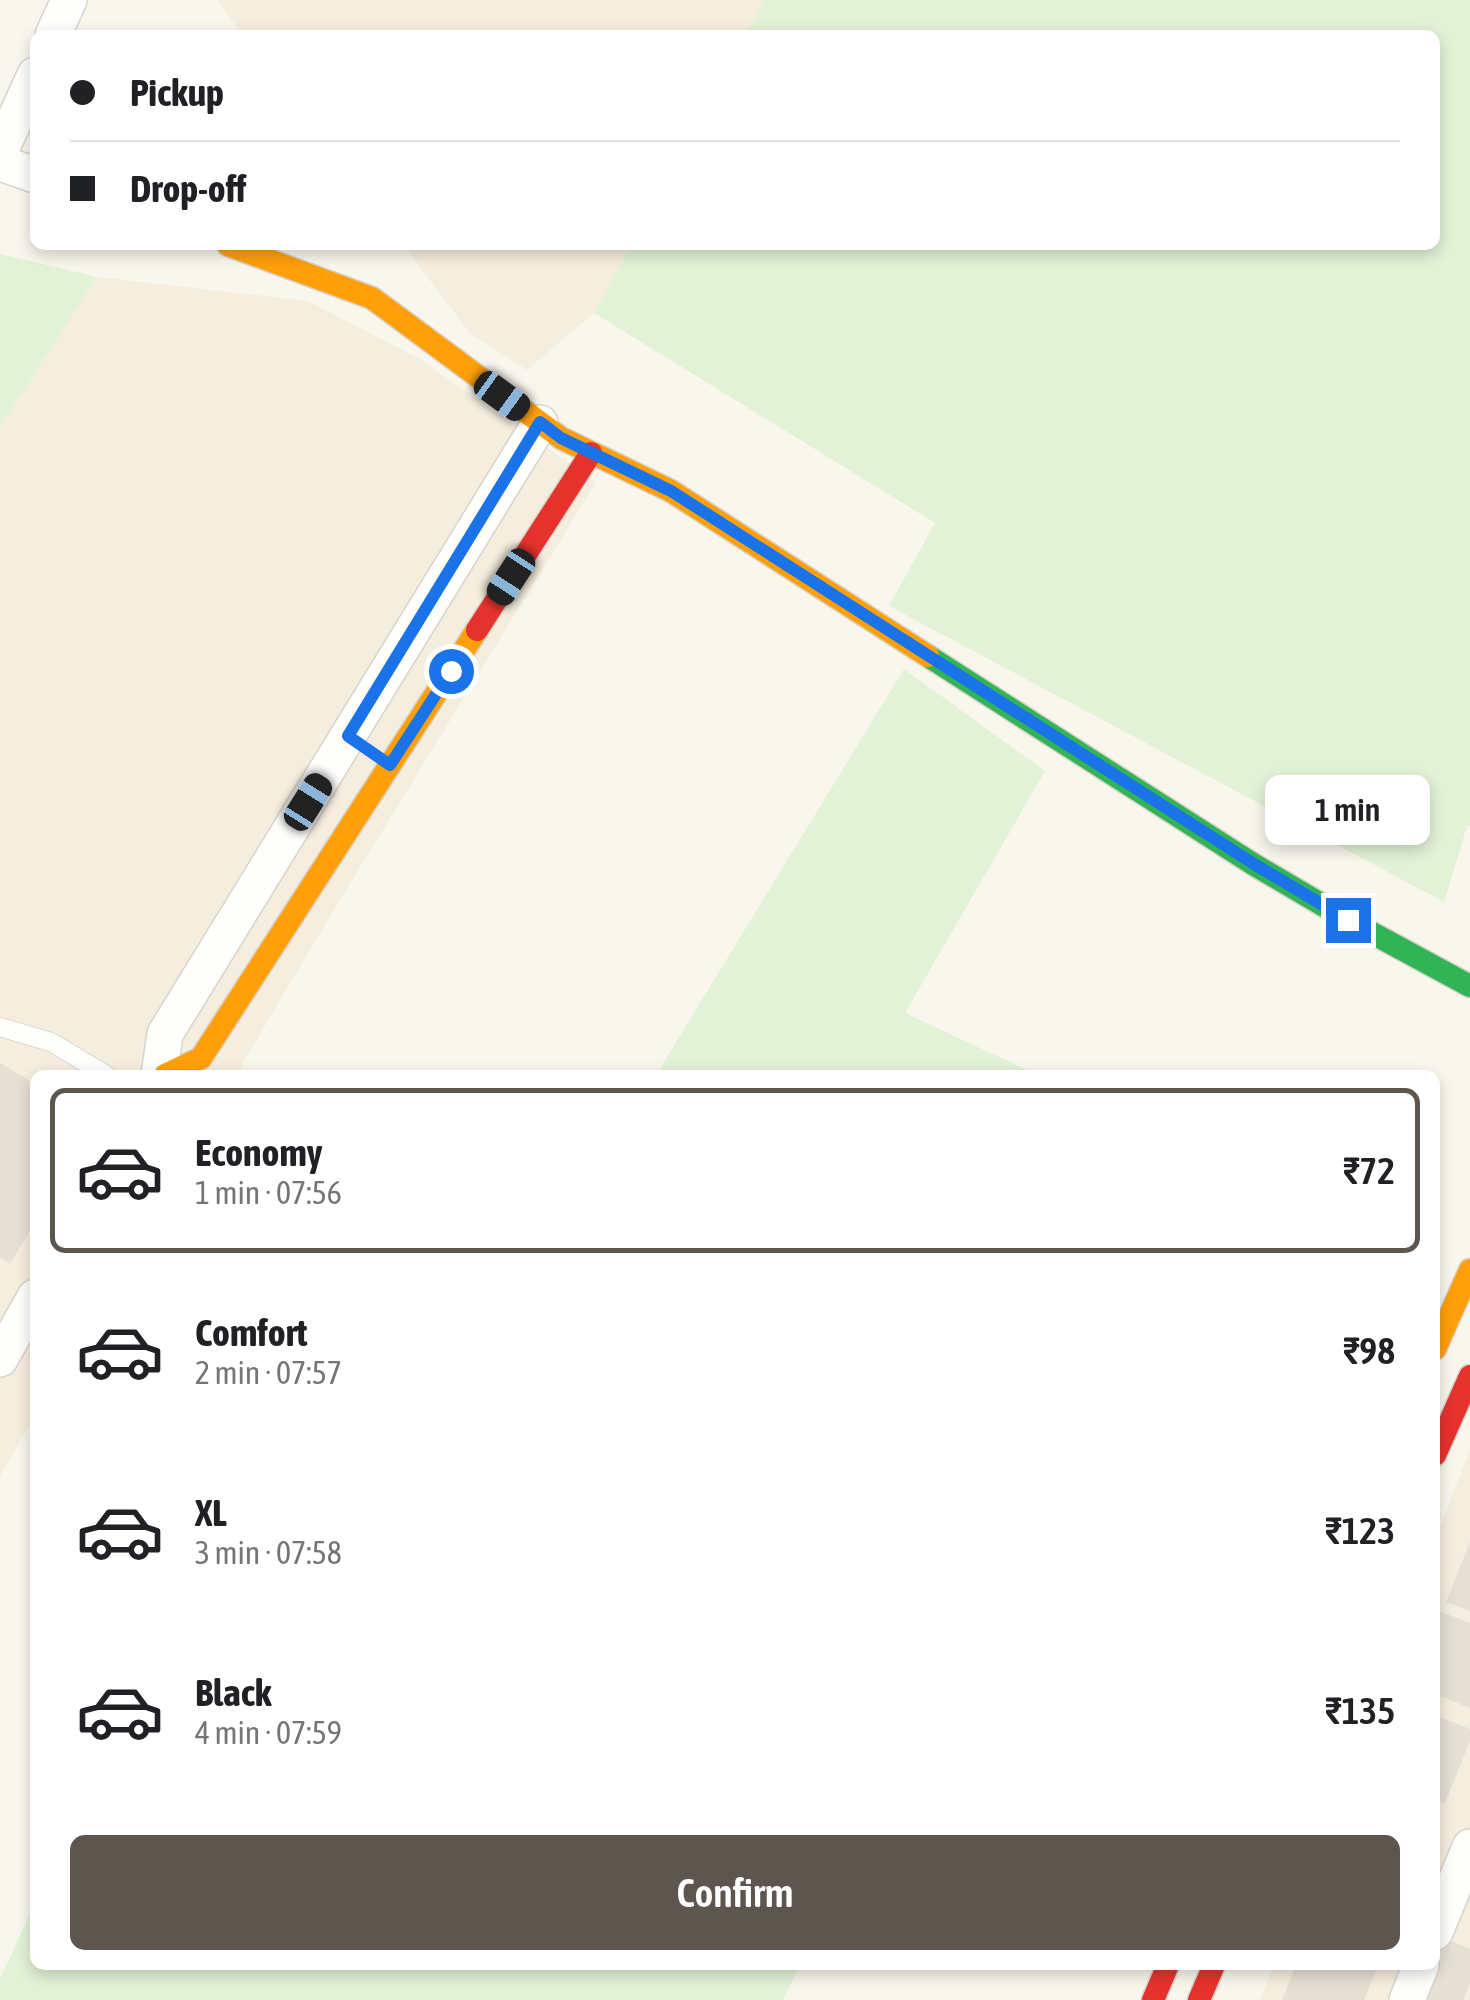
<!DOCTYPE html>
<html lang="en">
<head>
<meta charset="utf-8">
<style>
	body { margin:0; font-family:"Asap Condensed",sans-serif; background:#f2f2f2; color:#202124; height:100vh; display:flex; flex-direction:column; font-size:38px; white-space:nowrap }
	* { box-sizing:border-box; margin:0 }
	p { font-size:32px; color:#757577 }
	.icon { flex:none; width:55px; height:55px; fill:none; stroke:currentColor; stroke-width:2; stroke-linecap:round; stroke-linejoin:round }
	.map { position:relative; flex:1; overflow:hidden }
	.panel { position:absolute; left:30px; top:1070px; width:1410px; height:900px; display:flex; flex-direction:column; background:#fff; border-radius:15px; box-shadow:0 5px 15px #0003 }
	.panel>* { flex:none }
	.guide { position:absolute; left:30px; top:30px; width:1410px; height:220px; border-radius:15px; box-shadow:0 5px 15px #0003; display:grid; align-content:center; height:220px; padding:0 40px; background:#fff }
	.end { position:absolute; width:45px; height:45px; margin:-22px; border:12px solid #1a73e8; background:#fff; box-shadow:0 0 0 5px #fff }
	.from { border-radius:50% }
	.bubble { position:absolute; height:70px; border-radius:15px; background:#fff; box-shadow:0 5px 15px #0003; font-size:32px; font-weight:600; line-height:70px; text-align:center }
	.car { position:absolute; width:30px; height:60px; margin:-30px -15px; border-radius:12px; box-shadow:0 0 8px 2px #0007; background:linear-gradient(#222 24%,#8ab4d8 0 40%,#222 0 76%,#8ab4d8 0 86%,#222 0) }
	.guide b { display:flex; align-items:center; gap:35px; height:95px; font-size:38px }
	.guide b+b { border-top:2px solid #e0e0e0 }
	.guide i { width:25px; height:25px; background:#202124 }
	ul { padding:18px 0 0; list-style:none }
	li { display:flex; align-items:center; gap:30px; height:165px; margin:0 20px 15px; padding:0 20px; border:5px solid transparent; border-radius:15px }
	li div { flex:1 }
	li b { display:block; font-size:38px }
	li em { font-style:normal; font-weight:600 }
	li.selected { border-color:#5d564e }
	li>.icon { width:90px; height:90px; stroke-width:1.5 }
	.cta { display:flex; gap:20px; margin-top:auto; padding:20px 40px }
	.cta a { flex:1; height:115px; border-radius:15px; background:#5d564e; color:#fff; font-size:40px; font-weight:600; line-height:115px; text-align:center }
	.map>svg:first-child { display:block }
</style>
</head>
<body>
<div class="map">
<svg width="1470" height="2000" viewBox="0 0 1470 2000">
	<rect width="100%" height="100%" fill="#f9f6ed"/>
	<path fill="#f5eddd" d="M 217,0 L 764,0 L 745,35 L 243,35 Z
		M 403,245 L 631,245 L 594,313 L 527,370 L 470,333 Z
		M 97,277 L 308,301 L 418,358 L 596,482 L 315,941 L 236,1075 L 35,1075 L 35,1416 L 0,1476 L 0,427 Z
		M 1470,1449 L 1470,2000 L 1260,2000 L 1274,1965 L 1435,1965 L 1435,1541 Z"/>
	<path fill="#e2f2d7" d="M 764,0 L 1470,0 L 1470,826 L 1467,826 L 1444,902 L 889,606 L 935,523 L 594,313 L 631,245 L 1435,245 L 1435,35 L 745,35 Z
		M 0,254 L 97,277 L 0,427 Z
		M 904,669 L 1045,771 L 905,1013 L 1038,1075 L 656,1075 Z
		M 35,1903 L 35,1965 L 800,1965 L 783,2000 L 0,2000 L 0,1979 Z"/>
	<path fill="#e6dfd4" d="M 0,1063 L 35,1084 L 35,1222 L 10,1264 L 0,1258 Z
		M 1470,1542 L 1470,1611 L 1446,1602 Z
		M 1441,1612 L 1470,1623 L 1470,1708 L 1435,1694 L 1435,1627 Z
		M 1435,1715 L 1470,1729 L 1470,1741 L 1445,1803 L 1435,1799 Z
		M 1444,1938 L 1470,1949 L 1470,1983 L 1463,2000 L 1419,2000 Z
		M 1296,1965 L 1374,1965 L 1378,1966 L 1364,2000 L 1282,2000 Z"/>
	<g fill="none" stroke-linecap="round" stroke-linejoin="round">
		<defs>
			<path id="lane" d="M 0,1027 L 51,1042 L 106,1075"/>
			<path id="street" d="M 53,35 L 69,0
				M 0,152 L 35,75
				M 0,163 L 35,175
				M 159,1075 L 165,1034 L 540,423
				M 0,1359 L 35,1297
				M 1435,1932 L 1470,1847
				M 1407,2000 L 1421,1965"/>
			<path id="fast" d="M 928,656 L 1253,864 L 1348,920 L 1470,986"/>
			<path id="slow" d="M 228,245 L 372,298 L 561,438 L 671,491 L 928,656
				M 165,1075 L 201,1058 L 477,630
				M 1435,1349 L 1470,1270"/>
			<path id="jam" d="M 477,630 L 591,453
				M 1435,1455 L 1470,1376
				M 1153,2000 L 1168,1965
				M 1199,2000 L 1214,1965"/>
		</defs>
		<use href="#lane" stroke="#d9d3cb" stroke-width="20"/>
		<use href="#street" stroke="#d9d3cb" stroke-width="38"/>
		<use href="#fast" stroke="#d8d2c8" stroke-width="25"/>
		<use href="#slow" stroke="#d8d2c8" stroke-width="25"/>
		<use href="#jam" stroke="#d8d2c8" stroke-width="25"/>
		<use href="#lane" stroke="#fefefc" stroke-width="18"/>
		<use href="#street" stroke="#fefefc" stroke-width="35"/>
		<use href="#fast" stroke="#30b455" stroke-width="22"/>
		<use href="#slow" stroke="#ff9f0a" stroke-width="22"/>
		<use href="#jam" stroke="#e5322d" stroke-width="22"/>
	</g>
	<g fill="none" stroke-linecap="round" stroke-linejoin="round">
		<path stroke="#1a73e8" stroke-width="12" d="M 451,671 L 390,765 L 348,736 L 540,422 L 561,438 L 671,491 L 1254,864 L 1348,920"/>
	</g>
</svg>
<i class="end from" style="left:451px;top:671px"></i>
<i class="end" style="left:1348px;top:920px"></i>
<div class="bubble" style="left:1265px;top:775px;width:165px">1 min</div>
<i class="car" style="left:502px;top:396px;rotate:126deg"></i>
<i class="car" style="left:511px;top:577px;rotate:213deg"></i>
<i class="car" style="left:308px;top:802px;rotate:32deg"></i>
<div class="guide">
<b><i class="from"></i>Pickup</b>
<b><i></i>Drop-off</b>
</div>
<section class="panel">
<ul>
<li class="selected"><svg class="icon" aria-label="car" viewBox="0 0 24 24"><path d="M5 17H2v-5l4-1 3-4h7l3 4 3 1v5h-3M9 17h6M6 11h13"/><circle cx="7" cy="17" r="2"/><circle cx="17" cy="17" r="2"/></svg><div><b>Economy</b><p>1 min · 07:56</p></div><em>₹72</em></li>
<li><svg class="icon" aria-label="car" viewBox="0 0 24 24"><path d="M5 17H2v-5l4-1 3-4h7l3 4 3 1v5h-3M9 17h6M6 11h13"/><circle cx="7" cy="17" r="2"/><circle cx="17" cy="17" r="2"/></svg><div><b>Comfort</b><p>2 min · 07:57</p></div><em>₹98</em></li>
<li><svg class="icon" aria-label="car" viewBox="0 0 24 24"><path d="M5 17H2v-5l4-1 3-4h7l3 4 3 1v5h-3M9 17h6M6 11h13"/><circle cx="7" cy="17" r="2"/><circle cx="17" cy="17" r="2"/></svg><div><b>XL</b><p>3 min · 07:58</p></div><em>₹123</em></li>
<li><svg class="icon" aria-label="car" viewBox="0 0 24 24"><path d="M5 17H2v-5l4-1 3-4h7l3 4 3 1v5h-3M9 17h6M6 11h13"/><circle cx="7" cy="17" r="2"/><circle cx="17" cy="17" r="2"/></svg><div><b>Black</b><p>4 min · 07:59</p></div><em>₹135</em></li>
</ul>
<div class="cta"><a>Confirm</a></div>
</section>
</div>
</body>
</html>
